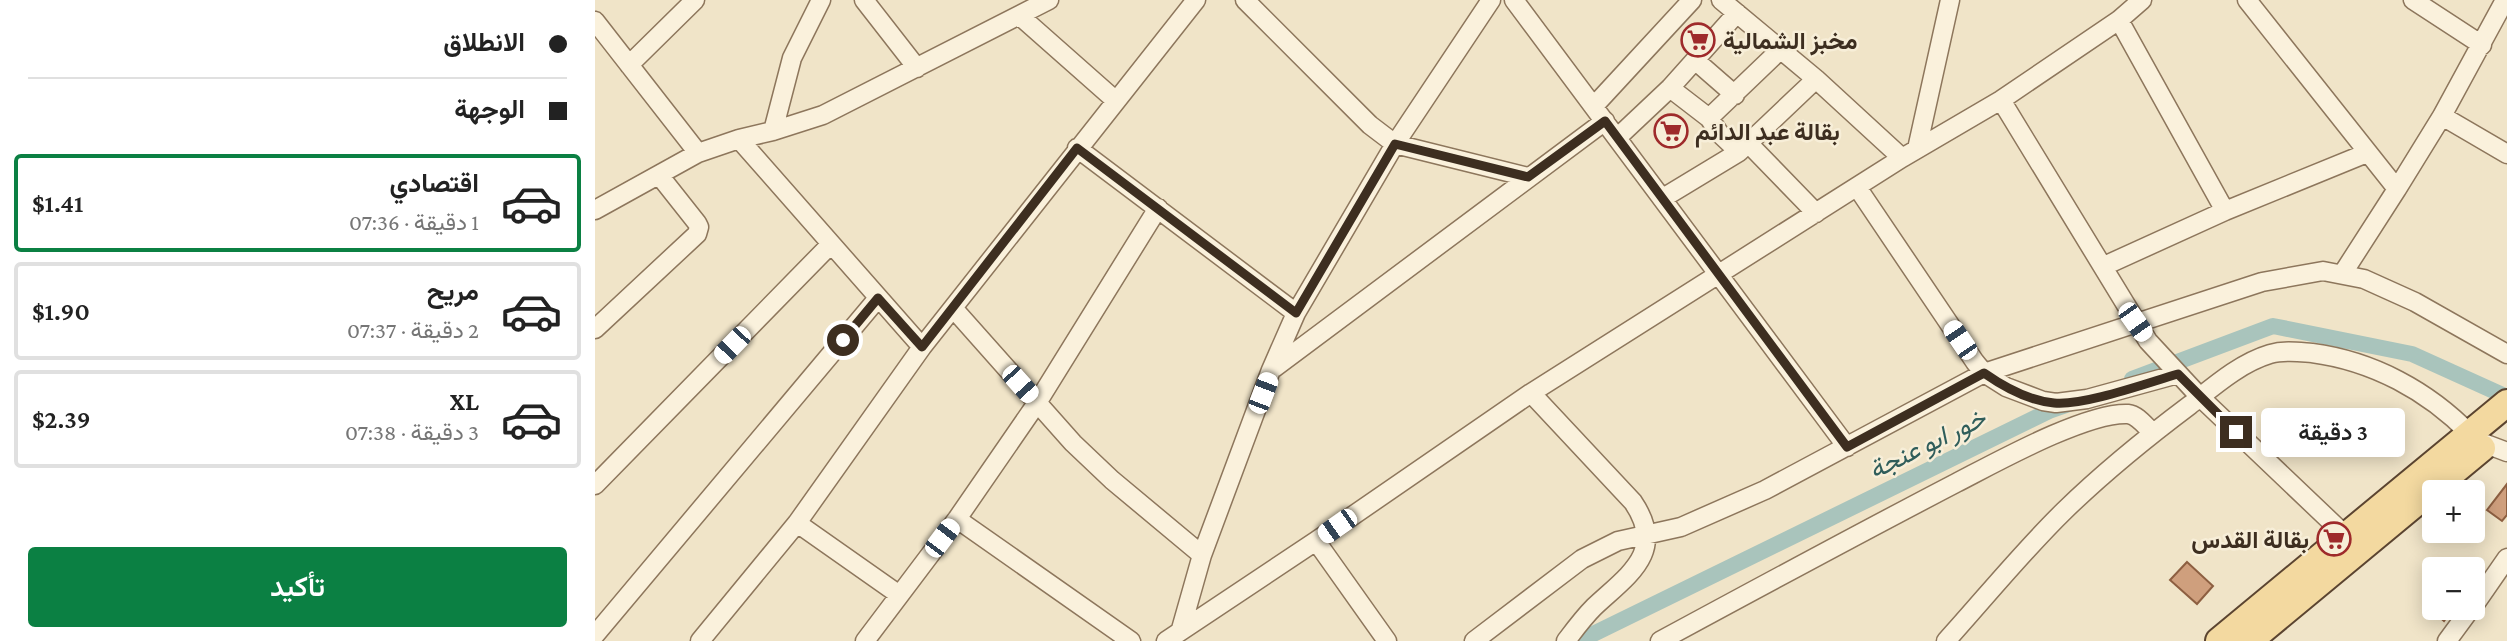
<!DOCTYPE html>
<html lang="ar">
<head>
<meta charset="utf-8">
<style>
	body { margin:0; font-family:"Crimson Pro",Vazirmatn,serif; background:#f2f2f2; color:#222; direction:rtl; height:100vh; display:flex; flex-direction:column; font-size:26px; white-space:nowrap }
	* { box-sizing:border-box; margin:0 }
	p { font-size:23px; color:#767676 }
	.icon { flex:none; width:38px; height:38px; fill:none; stroke:currentColor; stroke-width:2; stroke-linecap:round; stroke-linejoin:round }
	.map { position:relative; flex:1; overflow:hidden; direction:ltr }
	.drawer { display:flex; flex-direction:column; background:#fff; width:595px }
	.drawer>* { flex:none }
	.guide { display:grid; align-content:center; height:154px; padding:0 28px; background:#fff }
	.fabs { position:absolute; left:1827px; top:480px; display:grid; gap:14px }
	.fabs a { display:grid; place-items:center; width:63px; height:63px; border-radius:7px; background:#fff; box-shadow:0 4px 18px #0003; font-size:35px }
	.end { position:absolute; width:32px; height:32px; margin:-16px; border:9px solid #3d2e20; background:#fff; box-shadow:0 0 0 4px #fff }
	.from { border-radius:50% }
	.bubble { position:absolute; height:49px; border-radius:7px; background:#fff; box-shadow:0 4px 18px #0003; font-size:23px; font-weight:600; line-height:49px; text-align:center; direction:rtl }
	.car { position:absolute; width:21px; height:42px; margin:-21px -10px; border-radius:9px; box-shadow:0 0 5px 2px #0007; background:linear-gradient(#fff 24%,#345 0 40%,#fff 0 76%,#345 0 86%,#fff 0) }
	.guide b { display:flex; align-items:center; gap:24px; height:66px; font-size:26px }
	.guide b+b { border-top:2px solid #e0e0e0 }
	.guide i { width:18px; height:18px; background:#222 }
	ul { padding:0; list-style:none }
	li { display:flex; align-items:center; gap:21px; height:98px; margin:0 14px 10px; padding:0 14px; border:4px solid #e0e0e0; border-radius:7px }
	li div { flex:1 }
	li b { display:block; font-size:26px }
	li em { font-style:normal; font-weight:600 }
	li.current { border-color:#0b8043 }
	li>.icon { width:63px; height:63px; stroke-width:1.5 }
	.primary-button { display:flex; gap:14px; margin-top:auto; padding:14px 28px }
	.primary-button a { flex:1; height:80px; border-radius:7px; background:#0b8043; color:#fff; font-size:28px; font-weight:600; line-height:80px; text-align:center }
	main { display:flex; flex:1; min-height:0 }
	.map>svg:first-child { display:block }
</style>
</head>
<body>
<main>
<div class="map">
<svg width="1912" height="641" viewBox="0 0 1912 641">
	<rect width="100%" height="100%" fill="#f0e4c8"/>
	<g fill="none" stroke-linecap="round" stroke-linejoin="round">
		<path stroke="#a9c4bc" stroke-width="16" d="M 1537,379 L 1678,326 L 1817,354 L 1912,397
			M 984,641 L 1454,411 L 1474,404"/>
	</g>
	<path fill="#cf9f7d" stroke="#8d5f41" stroke-width="2" d="M 1912,484 L 1912,515 L 1907,521 L 1892,510 Z
		M 1592,562 L 1618,586 L 1602,604 L 1575,580 Z
		M 1841,607 L 1847,607 L 1855,613 L 1849,621 L 1838,611 Z"/>
	<g fill="none" stroke-linecap="round" stroke-linejoin="round">
		<defs>
			<path id="street" d="M 269,0 L 322,68
				M 650,0 L 775,125 L 800,144 L 933,177
				M 919,0 L 1252,447
				M 1126,0 L 1221,79 L 1307,158
				M 1652,0 L 1802,189 L 1847,116 L 1910,0
				M 1818,0 L 1887,45
				M 425,16 L 520,100
				M 1524,20 L 1630,211
				M 0,21 L 103,153
				M 1101,61 L 1140,95
				M 34,65 L 100,0
				M 1075,88 L 1114,118 L 1125,134 L 1144,152
				M 1406,100 L 1553,341 L 1605,397 L 1752,537
				M 999,106 L 1097,0
				M 1847,116 L 1912,154
				M 1114,118 L 1186,49
				M 178,131 L 197,58 L 226,0
				M 1023,137 L 1075,88 L 1142,13
				M 144,139 L 327,347
				M 1153,143 L 1221,213
				M 482,148 L 701,313
				M 1322,149 L 1355,0
				M 1262,187 L 1380,362 L 1389,373 L 1411,387 L 1448,401 L 1461,403 L 1492,399 L 1583,374
				M 1068,198 L 1144,152 L 1221,79
				M 0,210 L 103,153 L 144,139 L 178,131 L 228,115 L 454,0
				M 1509,266 L 1630,211 L 1772,153
				M 1748,273 L 1802,189
				M 358,308 L 478,443 L 517,480 L 607,555
				M 0,329 L 102,234 L 104,227 L 102,223 L 64,175
				M 679,368 L 1010,121
				M 936,393 L 1038,502 C 1072,552 1033,575 999,607 C 988,618 980,629 971,641
				M 1891,444 L 1912,452
				M 0,485 L 235,245
				M 362,519 L 536,641
				M 202,523 L 303,594
				M 721,541 L 792,641
				M 1878,607 L 1912,558
				M 586,629 L 607,555 L 676,370 L 701,313 L 800,144 L 896,0
				M 0,635 L 283,298
				M 105,641 L 202,523 L 327,347 L 601,0
				M 270,641 L 362,519 L 442,403 L 563,208
				M 571,641 L 721,541 L 936,393 L 1307,158 L 1406,100 L 1524,20 L 1547,0
				M 879,641 L 987,559 L 1023,541 L 1086,527 L 1170,490 L 1389,373 L 1667,282 L 1728,271 L 1769,279 L 1820,302 L 1912,354
				M 1065,641 C 1163,588 1261,535 1361,483 C 1400,463 1491,412 1533,414 C 1543,415 1551,427 1558,433
				M 1351,641 C 1390,598 1427,552 1469,511 C 1508,473 1551,438 1595,405 C 1619,386 1645,363 1675,354 C 1689,350 1703,352 1717,353 C 1778,361 1833,391 1875,434
				M 1852,641 L 1877,607"/>
			<path id="primary" d="M 1624,641 L 1912,403
				M 1654,641 L 1887,448"/>
		</defs>
		<use href="#street" stroke="#8d765c" stroke-width="21"/>
		<use href="#primary" stroke="#5b4430" stroke-width="30"/>
		<use href="#street" stroke="#faf1dc" stroke-width="18"/>
		<use href="#primary" stroke="#f3d9a0" stroke-width="26"/>
	</g>
	<g fill="none" stroke-linecap="round" stroke-linejoin="round">
		<path stroke="#3d2e20" stroke-width="9" d="M 248,340 L 283,298 L 327,347 L 482,148 L 701,313 L 800,144 L 933,177 L 1010,121 L 1252,447 L 1389,373 C 1409,387 1435,401 1459,403 C 1489,406 1552,383 1583,374 L 1641,432"/>
	</g>
	<defs>
		<symbol id="supermarket-ring" viewBox="-11 -11 22 22"><circle r="9.5" fill="#f7eed8" stroke="#9e2a2b" stroke-width="1.5"/><path d="M-6-5.5h2.5l.6 2H6L4.5 2H-2.5L-4.4-4H-6ZM-1.5 3.2a1.3 1.3 0 1 0 .1 0ZM3 3.2a1.3 1.3 0 1 0 .1 0Z" fill="#9e2a2b"/></symbol>
	</defs>
	<g fill-rule="evenodd">
		<use href="#supermarket-ring" x="1084" y="21" width="38" height="38"/>
		<use href="#supermarket-ring" x="1057" y="112" width="38" height="38"/>
		<use href="#supermarket-ring" x="1720" y="520" width="38" height="38"/>
	</g>
	<g text-anchor="middle" dominant-baseline="central" stroke-width="5" stroke-linejoin="round" paint-order="stroke">
		<g font-size="24" font-weight="bold" fill="#3d2e20" stroke="#f7eed8" text-anchor="start">
			<text x="1128" y="40">مخبز الشمالية</text>
			<text x="1100" y="131">بقالة عبد الدائم</text>
			<text x="1714" y="539" text-anchor="end">بقالة القدس</text>
		</g>
		<g font-size="26" font-style="italic" fill="#2f5d5a" stroke="#f7eed8">
			<text transform="translate(1332 444) rotate(-26)">خور ابو عنجة</text>
		</g>
	</g>
</svg>
<div class="fabs">
<a>+</a>
<a>−</a>
</div>
<i class="end from" style="left:248px;top:340px"></i>
<i class="end" style="left:1641px;top:432px"></i>
<div class="bubble" style="left:1666px;top:408px;width:144px">3 دقيقة</div>
<i class="car" style="left:1540px;top:322px;rotate:145deg"></i>
<i class="car" style="left:1365px;top:340px;rotate:326deg"></i>
<i class="car" style="left:137px;top:345px;rotate:224deg"></i>
<i class="car" style="left:425px;top:384px;rotate:138deg"></i>
<i class="car" style="left:668px;top:393px;rotate:21deg"></i>
<i class="car" style="left:742px;top:526px;rotate:235deg"></i>
<i class="car" style="left:347px;top:538px;rotate:37deg"></i>
</div>
<section class="drawer">
<div class="guide">
<b><i class="from"></i>الانطلاق</b>
<b><i></i>الوجهة</b>
</div>
<ul>
<li class="current"><svg class="icon" aria-label="car" viewBox="0 0 24 24"><path d="M5 17H2v-5l4-1 3-4h7l3 4 3 1v5h-3M9 17h6M6 11h13"/><circle cx="7" cy="17" r="2"/><circle cx="17" cy="17" r="2"/></svg><div><b>اقتصادي</b><p>1 دقيقة · 07:36</p></div><em>$1.41</em></li>
<li><svg class="icon" aria-label="car" viewBox="0 0 24 24"><path d="M5 17H2v-5l4-1 3-4h7l3 4 3 1v5h-3M9 17h6M6 11h13"/><circle cx="7" cy="17" r="2"/><circle cx="17" cy="17" r="2"/></svg><div><b>مريح</b><p>2 دقيقة · 07:37</p></div><em>$1.90</em></li>
<li><svg class="icon" aria-label="car" viewBox="0 0 24 24"><path d="M5 17H2v-5l4-1 3-4h7l3 4 3 1v5h-3M9 17h6M6 11h13"/><circle cx="7" cy="17" r="2"/><circle cx="17" cy="17" r="2"/></svg><div><b>XL</b><p>3 دقيقة · 07:38</p></div><em>$2.39</em></li>
</ul>
<div class="primary-button"><a>تأكيد</a></div>
</section>
</main>
</body>
</html>
